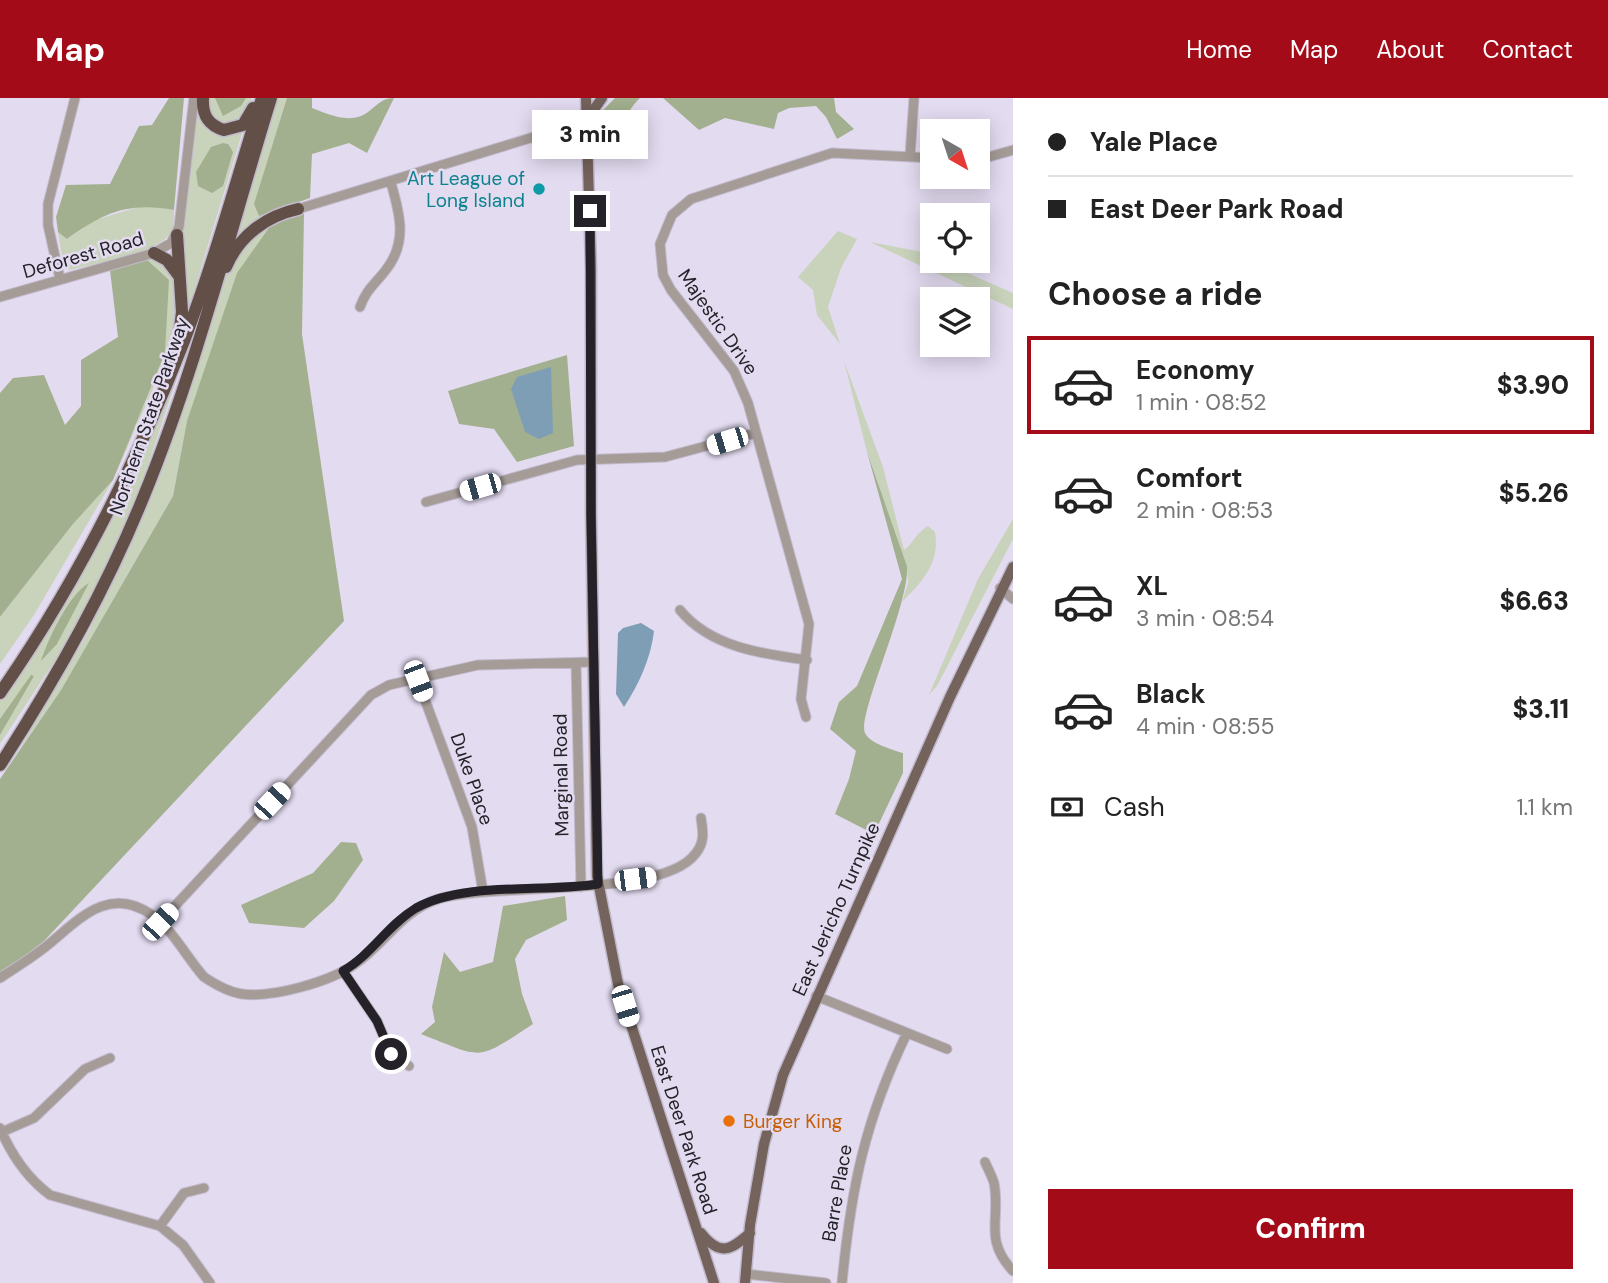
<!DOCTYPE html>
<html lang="en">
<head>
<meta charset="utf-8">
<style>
	body { margin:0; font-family:"DM Sans",sans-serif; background:#f2f2f2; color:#222; height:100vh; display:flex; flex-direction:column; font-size:26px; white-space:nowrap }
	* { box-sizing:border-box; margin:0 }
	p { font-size:23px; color:#767676 }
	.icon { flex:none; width:38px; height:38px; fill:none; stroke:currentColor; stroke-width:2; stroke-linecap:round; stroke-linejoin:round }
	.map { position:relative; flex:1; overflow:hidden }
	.panel { display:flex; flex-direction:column; background:#fff; width:595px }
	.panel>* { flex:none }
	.banner { display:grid; align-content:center; height:154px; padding:0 35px; background:#fff }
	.needle { width:46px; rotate:141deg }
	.tools { position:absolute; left:920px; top:21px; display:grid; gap:14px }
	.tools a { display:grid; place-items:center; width:70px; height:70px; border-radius:0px; background:#fff; box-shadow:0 4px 18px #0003; font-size:35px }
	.end { position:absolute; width:32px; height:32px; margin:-16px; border:9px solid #242128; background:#fff; box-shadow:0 0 0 4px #fff }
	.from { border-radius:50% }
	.bubble { position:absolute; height:49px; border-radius:0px; background:#fff; box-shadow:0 4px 18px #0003; font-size:23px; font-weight:800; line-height:49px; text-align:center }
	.car { position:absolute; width:21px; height:42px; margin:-21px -10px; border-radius:9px; box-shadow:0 0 5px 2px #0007; background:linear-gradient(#fff 24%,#345 0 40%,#fff 0 76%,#345 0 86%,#fff 0) }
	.banner b { display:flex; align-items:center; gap:24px; height:66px; font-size:26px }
	.banner b+b { border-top:2px solid #e0e0e0 }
	.banner i { width:18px; height:18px; background:#222 }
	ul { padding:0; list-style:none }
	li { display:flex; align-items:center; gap:21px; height:98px; margin:0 14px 10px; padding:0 21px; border:4px solid transparent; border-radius:0px }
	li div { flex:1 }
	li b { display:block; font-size:26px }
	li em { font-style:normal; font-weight:800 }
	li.current { border-color:#a40b19 }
	li>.icon { width:63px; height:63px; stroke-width:1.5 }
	h2 { padding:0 35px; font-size:32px; line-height:84px }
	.pay { display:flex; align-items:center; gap:18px; height:77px; padding:0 35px; font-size:26px }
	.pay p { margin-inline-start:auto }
	.primary-button { display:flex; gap:14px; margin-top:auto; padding:14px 35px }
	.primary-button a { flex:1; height:80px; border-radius:0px; background:#a40b19; color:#fff; font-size:28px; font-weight:800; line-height:80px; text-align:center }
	header { display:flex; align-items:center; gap:42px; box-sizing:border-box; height:98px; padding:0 35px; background:#a40b19; color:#fff }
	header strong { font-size:33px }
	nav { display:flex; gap:38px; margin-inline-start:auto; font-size:24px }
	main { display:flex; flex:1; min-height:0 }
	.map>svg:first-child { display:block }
</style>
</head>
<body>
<header>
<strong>Map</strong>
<nav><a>Home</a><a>Map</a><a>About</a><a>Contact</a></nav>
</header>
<main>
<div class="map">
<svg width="1013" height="1185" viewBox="0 0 1013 1185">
	<rect width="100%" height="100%" fill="#e3dbf0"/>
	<path fill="#c9d3bb" d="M 205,0 L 252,0 L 242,22 L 229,28 L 215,25 Z
		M 274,0 L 287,0 L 274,46 L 283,109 L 259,122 L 232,145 Z
		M 198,13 L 205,25 L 243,32 L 187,216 L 184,215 L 182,124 Z
		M 145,107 L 174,112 C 174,121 175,131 168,138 C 154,156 93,166 70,172 L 63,165 L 58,134 L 67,141 L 95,122 Z
		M 273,124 L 187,323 L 173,398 L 61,592 L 17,656 L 89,533 L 166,356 L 231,160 L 251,136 Z
		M 838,133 L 857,141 L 841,170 L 828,209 L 840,246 L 817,217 L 813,192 L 798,179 Z
		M 870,144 L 933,156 L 933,163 L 947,163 L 949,167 L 1013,195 L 1013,211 Z
		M 153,159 L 171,172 L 177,191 L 175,241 L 113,382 L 34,517 L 0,566 L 0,519 L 73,426 L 113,382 L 165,255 L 166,222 L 145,160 Z
		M 188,247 L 134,409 L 73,535 L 0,646 L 0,601 L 72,486 Z
		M 844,263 L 883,369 L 904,452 C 914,445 913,438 928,428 L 935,434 C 940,465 923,483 902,504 L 908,485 L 907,468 L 867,354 Z
		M 1013,421 L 1013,441 L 937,588 L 929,597 L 978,481 Z"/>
	<path fill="#a3b08f" d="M 169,0 L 184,0 L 174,112 C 128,104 105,114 67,141 L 58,134 L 56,119 L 66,87 L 110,86 L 139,28 L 152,27 Z
		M 215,0 L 246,0 L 241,8 L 223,18 Z
		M 287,0 L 312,0 L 312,10 C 328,16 344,24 361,18 C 374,13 378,0 394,0 L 367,55 L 349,45 L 312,56 L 310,100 L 259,118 L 254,106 Z
		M 615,0 L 640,0 C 626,13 621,33 603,39 L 595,34 L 600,15 Z
		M 663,0 L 834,0 L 836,14 L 854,31 L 837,41 L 826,19 L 816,8 L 789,10 L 778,15 L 774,31 L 725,20 L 699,32 Z
		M 223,45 L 228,46 L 233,54 L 223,88 L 212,95 L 198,88 L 196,74 L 211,49 Z
		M 304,115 L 302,236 L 344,523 L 44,843 L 0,878 L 0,681 L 61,592 L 173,398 L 187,323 L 237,175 L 273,124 Z
		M 145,160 L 169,182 L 165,255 L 113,382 L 73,426 L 0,519 L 0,295 L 13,280 L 44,277 L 65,327 L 81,308 L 81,262 L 118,239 L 110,172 Z
		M 567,257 L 574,348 L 517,364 L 494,331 L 459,326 L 448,293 Z
		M 867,354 L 907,468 C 910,506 857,617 865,635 C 869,645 893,652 903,655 L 903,675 L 874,736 L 835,716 L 849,681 L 856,653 L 830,631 L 839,604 L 857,588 L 902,481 Z
		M 89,485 L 57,546 L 41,563 C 48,541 69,496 89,485 Z
		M 31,577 L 34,578 L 0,637 L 0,621 Z
		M 341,744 L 356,745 L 363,762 L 334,803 L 304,830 L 249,825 L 241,807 L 313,775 Z
		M 565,798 L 567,822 L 526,842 L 515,861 L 522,896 L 533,926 C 475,964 485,961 421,936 L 435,924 L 432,909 L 444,854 L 460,874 L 493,864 L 503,808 Z"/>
	<path fill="#7e9eb5" d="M 551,269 L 553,335 L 539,341 L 525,334 L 511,291 L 517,279 Z
		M 641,525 L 654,533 C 651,560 639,586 624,609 L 616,596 L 618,535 L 623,530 Z"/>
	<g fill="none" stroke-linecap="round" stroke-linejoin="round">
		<defs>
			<path id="minor" d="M 910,58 L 914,0
				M 978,62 L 1013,52
				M 298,111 L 586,23
				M 60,181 L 48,127 L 48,106 L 75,0
				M 0,199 L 154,155 L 171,145 L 179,129 L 194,0
				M 360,209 C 366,192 375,186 385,173 C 408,145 400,116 391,85
				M 426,404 L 577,362 L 665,359 L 755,335
				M 1000,490 L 1013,501
				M 680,512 C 710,549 762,556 807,562
				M 576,565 L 581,789
				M 418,583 L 472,729 L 483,794
				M 806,619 L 801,601 L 809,526 L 748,305 L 734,273 L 671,192 L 663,177 L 660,146 L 672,117 L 691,101 L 832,55 L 933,60
				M 160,824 L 371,597 L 389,587 L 478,567 L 594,564
				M 343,873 L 377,923 L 391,956 L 409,968
				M 0,880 C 15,870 30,861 44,850 C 76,825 107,785 152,817 C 173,832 187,860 204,879 C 216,887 228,894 242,896 C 272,900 330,884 355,866 C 385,846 401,813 438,801 C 494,784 664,801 696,755 C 705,744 703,733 701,720
				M 816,898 L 947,951
				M 0,1030 C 11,1056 27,1080 50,1097 L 160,1128 L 183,1147 L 210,1185
				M 2,1034 L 34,1020 L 85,971 L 110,960
				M 985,1064 C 988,1071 992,1078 994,1085 C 1001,1121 983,1141 1013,1173
				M 160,1128 L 184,1095 L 204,1090
				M 746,1176 L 826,1185
				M 842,1185 C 851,1090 865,1022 907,935"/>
			<path id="major" d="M 586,0 L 591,170 L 591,416 L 597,778 L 618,886 L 714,1185
				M 586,23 L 602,0
				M 701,1135 C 720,1159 731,1152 750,1135
				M 745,1185 L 750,1127 L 764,1046 L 783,977 L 950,599 L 1013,469"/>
			<path id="highway" d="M 203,0 C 202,17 208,27 224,32 L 243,27 L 253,10
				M 177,137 L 182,214 L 179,239
				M 154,155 L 167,162 L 179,178
				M 226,169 C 239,138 266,118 298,111
				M 0,595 C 76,486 136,366 184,243 C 214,164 237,81 262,0
				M 0,667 C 55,582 105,494 143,400 C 196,271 230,133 271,0"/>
		</defs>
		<use href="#minor" stroke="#c1bacc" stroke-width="11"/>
		<use href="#major" stroke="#c1bacc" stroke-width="13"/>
		<use href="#highway" stroke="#c1bacc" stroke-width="15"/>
		<use href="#minor" stroke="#a59b97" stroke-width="9"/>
		<use href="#major" stroke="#74635c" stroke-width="10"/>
		<use href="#highway" stroke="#624f47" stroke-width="12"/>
	</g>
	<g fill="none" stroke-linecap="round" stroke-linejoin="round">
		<path stroke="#242128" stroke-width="9" d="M 391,956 L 377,923 L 343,873 C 371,857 388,827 416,810 C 465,783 543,795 598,786 L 591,416 L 590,113"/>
	</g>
	<circle fill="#0f9aa8" stroke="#e3dbf0" stroke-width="2.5" cx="539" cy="91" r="7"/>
	<circle fill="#e8710a" stroke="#e3dbf0" stroke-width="2.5" cx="729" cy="1023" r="7"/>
	<g text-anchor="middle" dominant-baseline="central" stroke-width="5" stroke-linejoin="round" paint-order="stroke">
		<g font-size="19" fill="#0d838f" stroke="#e3dbf0" text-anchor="end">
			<text x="525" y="80">Art League of<tspan x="525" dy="22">Long Island</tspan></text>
		</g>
		<g font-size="19" fill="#242128" stroke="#e3dbf0">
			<text transform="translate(83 157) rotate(-16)">Deforest Road</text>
			<text transform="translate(718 224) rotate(55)">Majestic Drive</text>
			<text transform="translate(149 318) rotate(-71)">Northern State Parkway</text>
			<text transform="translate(561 677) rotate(-91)">Marginal Road</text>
			<text transform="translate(472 681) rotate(71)">Duke Place</text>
			<text transform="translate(836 811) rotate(-66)">East Jericho Turnpike</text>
			<text transform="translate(684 1032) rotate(72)">East Deer Park Road</text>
			<text transform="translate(837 1095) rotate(-80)">Barre Place</text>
		</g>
		<g font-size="19" fill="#c56008" stroke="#e3dbf0" text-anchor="start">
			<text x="743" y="1023">Burger King</text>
		</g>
	</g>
</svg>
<div class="tools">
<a><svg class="needle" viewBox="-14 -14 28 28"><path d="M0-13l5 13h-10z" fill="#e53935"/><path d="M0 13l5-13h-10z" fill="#767676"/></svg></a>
<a><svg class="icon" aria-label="locate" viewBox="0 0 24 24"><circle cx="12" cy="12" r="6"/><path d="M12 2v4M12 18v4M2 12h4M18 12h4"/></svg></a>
<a><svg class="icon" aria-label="layers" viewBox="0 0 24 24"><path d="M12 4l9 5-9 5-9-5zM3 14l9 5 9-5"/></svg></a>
</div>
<i class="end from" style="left:391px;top:956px"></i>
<i class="end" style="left:590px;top:113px"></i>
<div class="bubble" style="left:532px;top:12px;width:116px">3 min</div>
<i class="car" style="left:727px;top:343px;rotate:253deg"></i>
<i class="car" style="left:480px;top:389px;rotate:254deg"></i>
<i class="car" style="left:418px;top:583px;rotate:159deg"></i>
<i class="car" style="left:272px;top:703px;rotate:43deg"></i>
<i class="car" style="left:635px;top:781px;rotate:83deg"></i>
<i class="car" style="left:160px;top:824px;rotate:43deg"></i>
<i class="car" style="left:625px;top:908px;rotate:163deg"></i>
</div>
<section class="panel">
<div class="banner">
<b><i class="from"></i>Yale Place</b>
<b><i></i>East Deer Park Road</b>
</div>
<h2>Choose a ride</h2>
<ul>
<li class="current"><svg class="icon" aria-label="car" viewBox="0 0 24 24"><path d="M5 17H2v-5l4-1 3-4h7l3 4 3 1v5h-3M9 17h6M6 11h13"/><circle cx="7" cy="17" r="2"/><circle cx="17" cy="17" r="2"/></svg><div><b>Economy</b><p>1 min · 08:52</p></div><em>$3.90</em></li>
<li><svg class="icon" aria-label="car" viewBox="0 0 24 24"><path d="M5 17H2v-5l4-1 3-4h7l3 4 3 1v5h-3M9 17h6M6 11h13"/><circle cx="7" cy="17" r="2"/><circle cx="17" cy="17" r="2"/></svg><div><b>Comfort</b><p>2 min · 08:53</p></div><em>$5.26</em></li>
<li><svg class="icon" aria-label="car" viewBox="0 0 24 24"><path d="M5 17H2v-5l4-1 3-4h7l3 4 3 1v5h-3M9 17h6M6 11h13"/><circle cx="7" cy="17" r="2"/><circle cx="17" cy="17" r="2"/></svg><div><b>XL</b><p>3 min · 08:54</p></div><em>$6.63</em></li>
<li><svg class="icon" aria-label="car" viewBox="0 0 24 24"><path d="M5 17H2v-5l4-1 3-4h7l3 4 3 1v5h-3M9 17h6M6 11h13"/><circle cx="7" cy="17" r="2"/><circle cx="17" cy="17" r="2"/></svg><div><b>Black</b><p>4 min · 08:55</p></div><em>$3.11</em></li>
</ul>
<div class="pay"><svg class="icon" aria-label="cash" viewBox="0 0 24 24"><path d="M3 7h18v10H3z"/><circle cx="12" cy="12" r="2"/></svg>Cash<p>1.1 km</p></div>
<div class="primary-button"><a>Confirm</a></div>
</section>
</main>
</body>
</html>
